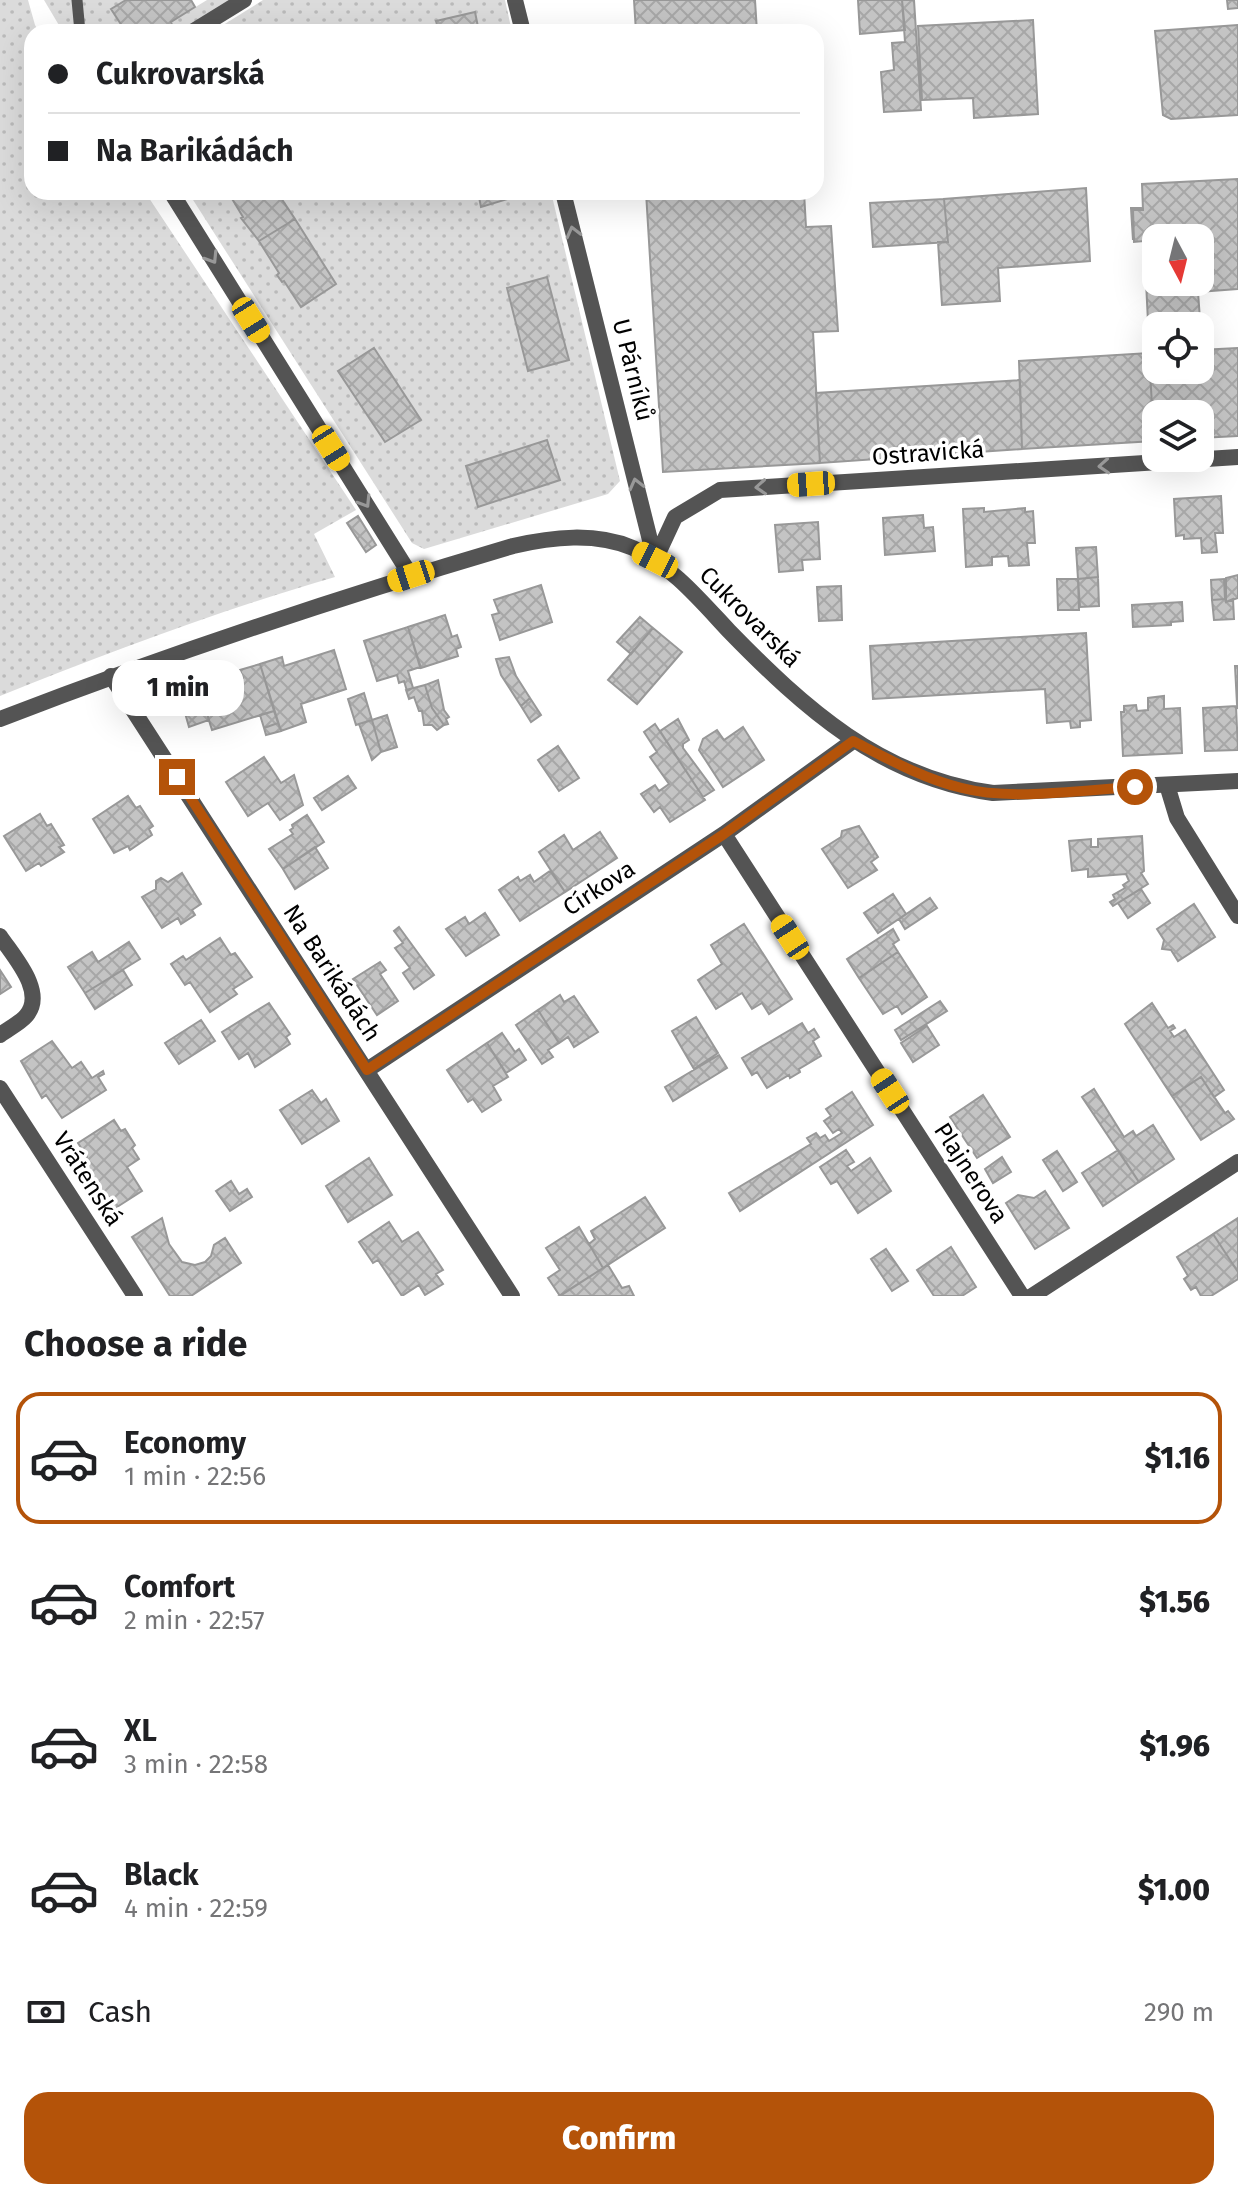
<!DOCTYPE html>
<html lang="en">
<head>
<meta charset="utf-8">
<style>
	body { margin:0; font-family:"Fira Sans",sans-serif; background:#f6f6f6; color:#202124; height:100vh; display:flex; flex-direction:column; font-size:30px; white-space:nowrap }
	* { box-sizing:border-box; margin:0 }
	p { font-size:26px; color:#757577 }
	.icon { flex:none; width:44px; height:44px; fill:none; stroke:currentColor; stroke-width:2; stroke-linecap:round; stroke-linejoin:round }
	.map { position:relative; height:1296px; overflow:hidden }
	.sheet { display:flex; flex-direction:column; background:#fff; flex:1 }
	.sheet>* { flex:none }
	.guide { position:absolute; left:24px; top:24px; width:800px; height:176px; border-radius:24px; box-shadow:0 8px 32px #0002; display:grid; align-content:center; height:176px; padding:0 24px; background:#fff }
	.needle { width:52px; rotate:173deg }
	.controls { position:absolute; left:1142px; top:224px; display:grid; gap:16px }
	.controls a { display:grid; place-items:center; width:72px; height:72px; border-radius:16px; background:#fff; box-shadow:0 8px 32px #0002; font-size:40px }
	.end { position:absolute; width:36px; height:36px; margin:-18px; border:10px solid #b45309; background:#fff; box-shadow:0 0 0 4px #fff }
	.from { border-radius:50% }
	.bubble { position:absolute; height:56px; border-radius:24px; background:#fff; box-shadow:0 8px 32px #0002; font-size:26px; font-weight:800; line-height:56px; text-align:center }
	.car { position:absolute; width:24px; height:48px; margin:-24px -12px; border-radius:10px; box-shadow:0 0 6px 2px #0007; background:linear-gradient(#f5c518 24%,#345 0 40%,#f5c518 0 76%,#345 0 86%,#f5c518 0) }
	.guide b { display:flex; align-items:center; gap:28px; height:76px; font-size:30px }
	.guide b+b { border-top:2px solid #e0e0e0 }
	.guide i { width:20px; height:20px; background:#202124 }
	ul { padding:0; list-style:none }
	li { display:flex; align-items:center; gap:24px; height:132px; margin:0 16px 12px; padding:0 8px; border:4px solid transparent; border-radius:24px }
	li div { flex:1 }
	li b { display:block; font-size:30px }
	li em { font-style:normal; font-weight:800 }
	li.selected { border-color:#b45309 }
	li>.icon { width:72px; height:72px; stroke-width:1.5 }
	h2 { padding:0 24px; font-size:36px; line-height:96px }
	.pay { display:flex; align-items:center; gap:20px; height:88px; padding:0 24px; font-size:30px }
	.pay p { margin-inline-start:auto }
	.primary-button { display:flex; gap:16px; margin-top:auto; padding:16px 24px }
	.primary-button a { flex:1; height:92px; border-radius:24px; background:#b45309; color:#fff; font-size:32px; font-weight:800; line-height:92px; text-align:center }
	.map>svg:first-child { display:block }
</style>
</head>
<body>
<div class="map">
<svg width="1238" height="1296" viewBox="0 0 1238 1296">
	<defs>
		<pattern id="grass-dots" width="8" height="8" patternUnits="userSpaceOnUse" patternTransform="scale(2)"><rect width="8" height="8" fill="#dbdbdb"/><path d="M2 2h.1M6 6h.1" fill="none" stroke="#bababa" stroke-width="1.8" stroke-linecap="round"/></pattern>
		<pattern id="building-cross-hatch" width="8" height="8" patternUnits="userSpaceOnUse" patternTransform="scale(2)"><rect width="8" height="8" fill="#c4c4c4"/><path d="M0 0l8 8M0 8l8-8" fill="none" stroke="#a7a7a7"/></pattern>
	</defs>
	<rect width="100%" height="100%" fill="#fff"/>
	<path fill="url(#grass-dots)" fill-rule="evenodd" d="M 0,0 L 28,0 L 35,25 L 39,32 L 32,32 L 32,192 L 145,192 L 356,510 L 314,534 L 335,577 C 221,610 110,652 0,696 Z
		M 44,0 L 126,0 L 111,9 L 126,32 L 63,32 Z
		M 207,0 L 230,0 L 179,32 L 157,32 L 172,25 L 171,22 Z
		M 263,0 L 505,0 L 512,32 L 479,32 L 474,12 L 437,21 L 439,32 L 212,32 Z
		M 188,192 L 228,192 L 243,217 L 242,218 L 246,225 L 248,224 L 279,273 L 278,275 L 284,281 L 335,284 L 277,192 L 478,192 L 481,206 L 521,195 L 520,192 L 551,192 L 620,481 L 608,494 L 424,549 L 412,543 ZM 374,348 L 421,420 L 385,442 L 339,371 ZM 547,440 L 559,480 L 478,507 L 466,467 Z"/>
	<path fill="url(#building-cross-hatch)" stroke="#989898" stroke-width="2" fill-rule="evenodd" d="M 126,0 L 191,0 L 195,7 L 171,22 L 172,25 L 164,30 L 126,32 L 111,9 Z
		M 634,0 L 755,0 L 757,32 L 636,32 Z
		M 858,0 L 902,0 L 905,30 L 860,34 Z
		M 902,0 L 914,0 L 921,110 L 884,112 L 881,72 L 894,70 L 892,43 L 905,42 Z
		M 1227,0 L 1238,0 L 1238,8 L 1228,9 Z
		M 475,12 L 479,32 L 439,32 L 436,21 Z
		M 1033,20 L 1038,114 L 974,118 L 973,98 L 922,100 L 918,26 Z
		M 1238,25 L 1238,115 L 1171,119 L 1163,115 L 1155,31 Z
		M 1238,179 L 1238,289 L 1198,292 L 1200,319 L 1148,322 L 1144,241 L 1134,242 L 1133,210 L 1143,210 L 1142,184 ZM 1156,238 L 1200,238 L 1200,282 L 1156,282 Z
		M 1086,188 L 1090,261 L 998,268 L 1000,301 L 942,305 L 938,242 L 948,242 L 944,199 Z
		M 228,192 L 277,192 L 295,219 L 259,241 L 241,218 L 243,217 Z
		M 478,192 L 520,192 L 521,195 L 481,207 Z
		M 646,192 L 804,192 L 806,227 L 831,226 L 838,331 L 813,332 L 820,463 L 663,472 Z
		M 944,199 L 948,242 L 873,247 L 870,203 Z
		M 1131,208 L 1141,208 L 1142,210 L 1133,210 L 1133,240 Z
		M 295,219 L 336,284 L 301,307 L 284,281 L 282,282 L 277,275 L 279,273 L 259,241 Z
		M 547,277 L 569,360 L 528,371 L 507,288 Z
		M 374,348 L 421,420 L 385,442 L 338,371 Z
		M 1238,348 L 1238,436 L 1200,438 L 1200,414 L 1156,414 L 1156,441 L 1154,441 L 1149,353 L 1156,353 L 1156,370 L 1200,370 L 1200,350 Z
		M 1149,353 L 1154,441 L 1022,449 L 1019,361 Z
		M 1020,380 L 1022,449 L 820,463 L 816,393 Z
		M 547,440 L 560,480 L 478,507 L 466,466 Z
		M 1221,496 L 1223,533 L 1215,533 L 1217,552 L 1202,553 L 1201,538 L 1184,539 L 1184,535 L 1176,536 L 1174,499 Z
		M 984,508 L 984,512 L 1025,508 L 1025,512 L 1033,511 L 1035,543 L 1027,543 L 1029,565 L 1009,566 L 1008,556 L 992,557 L 992,565 L 966,567 L 963,509 Z
		M 923,515 L 924,528 L 933,527 L 935,551 L 885,555 L 883,518 Z
		M 358,516 L 376,545 L 366,552 L 347,523 Z
		M 818,522 L 820,559 L 802,560 L 803,570 L 779,572 L 775,525 Z
		M 1096,547 L 1098,577 L 1078,579 L 1076,548 Z
		M 1238,575 L 1238,598 L 1226,602 L 1226,578 Z
		M 1098,577 L 1099,606 L 1080,607 L 1078,579 Z
		M 1057,579 L 1078,579 L 1079,610 L 1058,610 Z
		M 1224,579 L 1225,599 L 1212,600 L 1211,580 Z
		M 541,585 L 552,622 L 500,640 L 492,615 L 499,613 L 494,600 Z
		M 841,586 L 842,620 L 819,621 L 817,587 Z
		M 1226,599 L 1226,602 L 1233,599 L 1234,619 L 1214,620 L 1212,600 Z
		M 1182,602 L 1183,621 L 1171,622 L 1171,625 L 1133,627 L 1132,605 Z
		M 445,615 L 452,637 L 457,635 L 461,647 L 456,649 L 458,656 L 421,668 L 408,627 Z
		M 640,617 L 653,628 L 631,654 L 617,642 Z
		M 408,627 L 420,667 L 408,671 L 413,688 L 407,691 L 404,681 L 399,683 L 397,675 L 377,681 L 364,641 Z
		M 653,628 L 682,652 L 637,704 L 608,680 Z
		M 1086,633 L 1091,720 L 1080,721 L 1080,727 L 1071,728 L 1070,721 L 1047,723 L 1045,689 L 873,699 L 870,646 Z
		M 334,650 L 346,689 L 301,704 L 306,722 L 281,731 L 260,664 L 282,657 L 284,666 Z
		M 509,657 L 516,676 L 530,698 L 521,706 L 501,675 L 496,659 Z
		M 260,664 L 274,711 L 212,730 L 200,692 L 243,678 L 240,670 Z
		M 1235,666 L 1238,666 L 1238,709 L 1237,704 Z
		M 438,680 L 444,710 L 449,717 L 446,719 L 448,724 L 444,725 L 432,708 L 425,685 Z
		M 207,683 L 209,689 L 200,692 L 209,720 L 189,727 L 179,692 Z
		M 425,685 L 432,708 L 444,725 L 437,730 L 432,725 L 424,725 L 422,711 L 419,711 L 414,697 L 409,699 L 406,690 Z
		M 364,693 L 372,720 L 356,725 L 348,699 Z
		M 1164,696 L 1164,709 L 1180,708 L 1182,753 L 1123,756 L 1121,712 L 1124,712 L 1124,706 L 1136,705 L 1137,711 L 1148,710 L 1148,698 Z
		M 530,698 L 541,715 L 531,722 L 521,706 Z
		M 1236,706 L 1238,750 L 1205,751 L 1203,708 Z
		M 274,711 L 278,723 L 264,728 L 260,715 Z
		M 387,715 L 397,747 L 381,752 L 372,720 Z
		M 678,719 L 689,740 L 683,744 L 683,748 L 714,790 L 703,797 L 660,731 Z
		M 372,720 L 381,752 L 372,760 L 359,724 Z
		M 278,723 L 281,731 L 266,735 L 264,728 Z
		M 655,724 L 705,800 L 670,822 L 660,807 L 654,812 L 641,794 L 655,785 L 659,791 L 669,784 L 650,757 L 657,752 L 644,732 Z
		M 743,727 L 764,760 L 723,787 L 699,750 L 703,739 L 717,730 L 724,740 Z
		M 558,746 L 579,778 L 559,791 L 538,760 Z
		M 264,757 L 281,783 L 294,775 L 303,805 L 280,820 L 268,803 L 248,816 L 226,782 Z
		M 348,776 L 356,788 L 322,810 L 314,798 Z
		M 128,796 L 136,808 L 140,806 L 153,826 L 149,829 L 152,835 L 130,850 L 128,846 L 114,853 L 93,819 Z
		M 40,814 L 47,826 L 51,824 L 64,845 L 59,847 L 64,852 L 41,866 L 39,863 L 26,871 L 4,836 Z
		M 307,815 L 324,842 L 283,869 L 269,849 L 293,834 L 290,830 L 293,828 L 292,825 Z
		M 859,826 L 878,857 L 871,862 L 877,870 L 848,888 L 822,849 L 841,837 L 842,831 Z
		M 600,832 L 617,858 L 565,892 L 539,852 L 564,835 L 573,850 Z
		M 1142,836 L 1144,871 L 1141,873 L 1148,884 L 1113,906 L 1110,902 L 1115,899 L 1113,895 L 1125,888 L 1123,885 L 1129,881 L 1126,874 L 1088,877 L 1088,869 L 1072,871 L 1069,841 L 1091,839 L 1091,847 L 1098,847 L 1098,839 Z
		M 315,847 L 328,868 L 295,889 L 283,869 Z
		M 550,871 L 565,892 L 520,921 L 499,890 L 518,877 L 520,881 L 530,875 L 534,882 Z
		M 182,873 L 201,904 L 192,910 L 195,915 L 181,924 L 178,918 L 162,928 L 142,897 L 156,889 L 156,881 L 161,878 L 168,882 Z
		M 1141,889 L 1150,903 L 1128,918 L 1118,903 Z
		M 893,894 L 906,914 L 878,933 L 864,913 Z
		M 930,898 L 937,908 L 905,929 L 899,919 Z
		M 1194,904 L 1215,937 L 1178,961 L 1171,950 L 1162,949 L 1164,940 L 1157,929 Z
		M 485,913 L 499,935 L 466,956 L 446,929 L 465,917 L 469,924 Z
		M 744,924 L 792,999 L 769,1014 L 762,1003 L 752,1009 L 742,993 L 716,1009 L 698,980 L 722,964 L 711,945 Z
		M 399,927 L 434,975 L 414,989 L 403,973 L 410,968 L 395,948 L 403,943 L 394,931 Z
		M 893,929 L 899,940 L 893,944 L 898,952 L 859,978 L 847,959 Z
		M 220,938 L 231,955 L 235,953 L 252,977 L 233,989 L 237,994 L 210,1012 L 190,982 L 185,985 L 171,964 L 183,956 L 186,960 Z
		M 129,942 L 140,959 L 85,993 L 68,967 L 92,952 L 98,962 Z
		M 898,952 L 927,997 L 902,1014 L 897,1006 L 883,1014 L 859,978 Z
		M 380,962 L 386,970 L 380,974 L 398,1001 L 377,1015 L 353,979 Z
		M 0,970 L 11,987 L 0,994 Z
		M 123,970 L 132,985 L 95,1009 L 85,993 Z
		M 560,995 L 564,1002 L 574,996 L 598,1032 L 574,1047 L 568,1037 L 559,1043 L 538,1010 Z
		M 940,1001 L 947,1011 L 901,1040 L 895,1030 Z
		M 269,1003 L 290,1034 L 286,1037 L 290,1044 L 255,1067 L 248,1053 L 239,1059 L 222,1032 Z
		M 1152,1003 L 1168,1028 L 1173,1025 L 1175,1028 L 1170,1031 L 1174,1037 L 1185,1030 L 1224,1090 L 1214,1097 L 1201,1077 L 1172,1096 L 1125,1024 Z
		M 538,1010 L 559,1043 L 548,1050 L 553,1057 L 542,1064 L 516,1025 Z
		M 696,1017 L 718,1053 L 694,1069 L 672,1031 Z
		M 201,1020 L 215,1041 L 179,1064 L 165,1043 Z
		M 802,1023 L 808,1033 L 814,1029 L 819,1037 L 813,1041 L 821,1056 L 799,1069 L 800,1072 L 790,1078 L 789,1075 L 767,1088 L 757,1072 L 752,1075 L 742,1058 Z
		M 927,1026 L 939,1045 L 913,1062 L 901,1043 Z
		M 502,1033 L 515,1052 L 519,1049 L 526,1060 L 506,1073 L 487,1043 Z
		M 52,1041 L 72,1068 L 81,1062 L 92,1078 L 103,1071 L 104,1074 L 98,1077 L 106,1090 L 62,1118 L 46,1095 L 42,1098 L 21,1061 Z
		M 487,1043 L 508,1077 L 493,1086 L 501,1100 L 482,1112 L 473,1099 L 468,1102 L 447,1070 Z
		M 719,1055 L 727,1068 L 673,1101 L 665,1087 Z
		M 1201,1077 L 1225,1113 L 1228,1111 L 1234,1119 L 1201,1140 L 1172,1096 Z
		M 1094,1089 L 1124,1137 L 1133,1131 L 1136,1136 L 1153,1125 L 1174,1159 L 1139,1182 L 1082,1097 Z
		M 312,1090 L 321,1103 L 326,1099 L 339,1121 L 302,1144 L 280,1110 Z
		M 852,1092 L 873,1125 L 740,1211 L 729,1193 L 811,1144 L 807,1138 L 816,1133 L 820,1138 L 825,1135 L 829,1141 L 842,1133 L 839,1129 L 833,1133 L 824,1121 L 831,1116 L 826,1109 Z
		M 983,1095 L 1010,1137 L 977,1158 L 950,1117 Z
		M 114,1120 L 121,1131 L 125,1129 L 135,1145 L 132,1148 L 139,1159 L 127,1167 L 142,1191 L 114,1209 L 82,1161 L 87,1157 L 78,1143 Z
		M 846,1150 L 854,1162 L 847,1166 L 851,1171 L 870,1158 L 891,1191 L 858,1213 L 837,1181 L 831,1184 L 820,1167 Z
		M 1118,1150 L 1139,1182 L 1103,1206 L 1082,1173 Z
		M 1057,1151 L 1077,1182 L 1063,1191 L 1043,1160 Z
		M 1002,1157 L 1011,1172 L 993,1183 L 985,1169 Z
		M 369,1158 L 392,1195 L 348,1222 L 326,1186 Z
		M 231,1181 L 239,1194 L 247,1189 L 252,1197 L 230,1211 L 216,1191 Z
		M 1045,1191 L 1069,1228 L 1035,1249 L 1006,1203 L 1018,1195 L 1034,1198 Z
		M 645,1197 L 665,1228 L 603,1268 L 589,1244 L 595,1239 L 591,1231 Z
		M 162,1218 L 169,1244 L 182,1262 L 195,1265 L 205,1262 L 211,1256 L 214,1245 L 225,1238 L 241,1263 L 191,1296 L 170,1296 L 132,1237 Z
		M 1238,1218 L 1238,1272 L 1213,1234 Z
		M 389,1222 L 402,1242 L 418,1232 L 443,1270 L 436,1274 L 443,1284 L 425,1295 L 419,1285 L 402,1296 L 378,1260 L 373,1263 L 359,1242 Z
		M 579,1227 L 603,1268 L 560,1296 L 548,1278 L 560,1270 L 546,1248 Z
		M 1213,1234 L 1238,1272 L 1238,1279 L 1211,1296 L 1201,1296 L 1196,1287 L 1191,1290 L 1184,1279 L 1188,1276 L 1177,1257 Z
		M 951,1247 L 976,1287 L 962,1296 L 934,1296 L 917,1270 Z
		M 886,1249 L 908,1281 L 892,1291 L 871,1259 Z
		M 608,1265 L 622,1288 L 629,1286 L 634,1296 L 559,1296 Z"/>
	<g fill="none" stroke-linecap="round" stroke-linejoin="round">
		<path stroke="#545454" stroke-width="11" d="M 77,0 L 80,32"/>
		<path stroke="#545454" stroke-width="16" d="M 515,0 L 523,32
			M 192,32 L 244,0
			M 171,192 L 411,576
			M 563,192 L 655,560
			M 655,560 L 675,517 L 720,490 L 1238,457
			M 111,676 L 512,1296
			M 1167,785 L 1177,818 L 1238,916
			M 724,834 L 1022,1296
			M 0,936 C 13,956 47,992 26,1016 C 20,1023 8,1029 0,1035
			M 367,1070 L 724,834 L 853,741
			M 0,1088 L 135,1296
			M 1032,1296 L 1238,1162"/>
		<path stroke="#545454" stroke-width="16" d="M 0,719 C 169,654 340,597 513,546 C 552,537 595,532 633,548 C 672,566 700,600 729,631 C 804,708 881,778 993,793 L 1238,781"/>
	</g>
	<defs><path id="oneway-chevron" d="M-2-3.5L2.5 0L-2 3.5" fill="none" stroke-width="1.6" stroke-linecap="round" stroke-linejoin="round" transform="scale(2)"/></defs>
	<g stroke="#989898">
		<use href="#oneway-chevron" transform="translate(573 232) rotate(-104)"/>
		<use href="#oneway-chevron" transform="translate(212 258) rotate(58)"/>
		<use href="#oneway-chevron" transform="translate(1104 466) rotate(176)"/>
		<use href="#oneway-chevron" transform="translate(636 484) rotate(-104)"/>
		<use href="#oneway-chevron" transform="translate(761 487) rotate(176)"/>
		<use href="#oneway-chevron" transform="translate(365 502) rotate(58)"/>
	</g>
	<g fill="none" stroke-linecap="round" stroke-linejoin="round">
		<path stroke="#b45309" stroke-width="10" d="M 177,777 L 367,1070 L 724,834 L 853,741 C 888,759 924,779 962,788 C 1011,801 1083,790 1135,787"/>
	</g>
	<g text-anchor="middle" dominant-baseline="central" stroke-width="7" stroke-linejoin="round" paint-order="stroke">
		<g font-size="24" fill="#000" stroke="#fff">
			<text transform="translate(633 370) rotate(76)">U Párníků</text>
			<text transform="translate(928 453) rotate(-4)">Ostravická</text>
			<text transform="translate(750 617) rotate(45)">Cukrovarská</text>
			<text transform="translate(599 888) rotate(-33)">Církova</text>
			<text transform="translate(332 973) rotate(57)">Na Barikádách</text>
			<text transform="translate(971 1173) rotate(57)">Plajnerova</text>
			<text transform="translate(88 1179) rotate(57)">Vrátenská</text>
		</g>
	</g>
</svg>
<div class="controls">
<a><svg class="needle" viewBox="-14 -14 28 28"><path d="M0-13l5 13h-10z" fill="#e53935"/><path d="M0 13l5-13h-10z" fill="#757577"/></svg></a>
<a><svg class="icon" aria-label="locate" viewBox="0 0 24 24"><circle cx="12" cy="12" r="6"/><path d="M12 2v4M12 18v4M2 12h4M18 12h4"/></svg></a>
<a><svg class="icon" aria-label="layers" viewBox="0 0 24 24"><path d="M12 4l9 5-9 5-9-5zM3 14l9 5 9-5"/></svg></a>
</div>
<i class="end from" style="left:1135px;top:787px"></i>
<i class="end" style="left:177px;top:777px"></i>
<div class="bubble" style="left:112px;top:660px;width:132px">1 min</div>
<i class="car" style="left:251px;top:320px;rotate:148deg"></i>
<i class="car" style="left:331px;top:448px;rotate:148deg"></i>
<i class="car" style="left:811px;top:484px;rotate:266deg"></i>
<i class="car" style="left:655px;top:560px;rotate:297deg"></i>
<i class="car" style="left:411px;top:576px;rotate:252deg"></i>
<i class="car" style="left:790px;top:937px;rotate:327deg"></i>
<i class="car" style="left:890px;top:1091px;rotate:327deg"></i>
<div class="guide">
<b><i class="from"></i>Cukrovarská</b>
<b><i></i>Na Barikádách</b>
</div>
</div>
<section class="sheet">
<h2>Choose a ride</h2>
<ul>
<li class="selected"><svg class="icon" aria-label="car" viewBox="0 0 24 24"><path d="M5 17H2v-5l4-1 3-4h7l3 4 3 1v5h-3M9 17h6M6 11h13"/><circle cx="7" cy="17" r="2"/><circle cx="17" cy="17" r="2"/></svg><div><b>Economy</b><p>1 min · 22:56</p></div><em>$1.16</em></li>
<li><svg class="icon" aria-label="car" viewBox="0 0 24 24"><path d="M5 17H2v-5l4-1 3-4h7l3 4 3 1v5h-3M9 17h6M6 11h13"/><circle cx="7" cy="17" r="2"/><circle cx="17" cy="17" r="2"/></svg><div><b>Comfort</b><p>2 min · 22:57</p></div><em>$1.56</em></li>
<li><svg class="icon" aria-label="car" viewBox="0 0 24 24"><path d="M5 17H2v-5l4-1 3-4h7l3 4 3 1v5h-3M9 17h6M6 11h13"/><circle cx="7" cy="17" r="2"/><circle cx="17" cy="17" r="2"/></svg><div><b>XL</b><p>3 min · 22:58</p></div><em>$1.96</em></li>
<li><svg class="icon" aria-label="car" viewBox="0 0 24 24"><path d="M5 17H2v-5l4-1 3-4h7l3 4 3 1v5h-3M9 17h6M6 11h13"/><circle cx="7" cy="17" r="2"/><circle cx="17" cy="17" r="2"/></svg><div><b>Black</b><p>4 min · 22:59</p></div><em>$1.00</em></li>
</ul>
<div class="pay"><svg class="icon" aria-label="cash" viewBox="0 0 24 24"><path d="M3 7h18v10H3z"/><circle cx="12" cy="12" r="2"/></svg>Cash<p>290 m</p></div>
<div class="primary-button"><a>Confirm</a></div>
</section>
</body>
</html>
